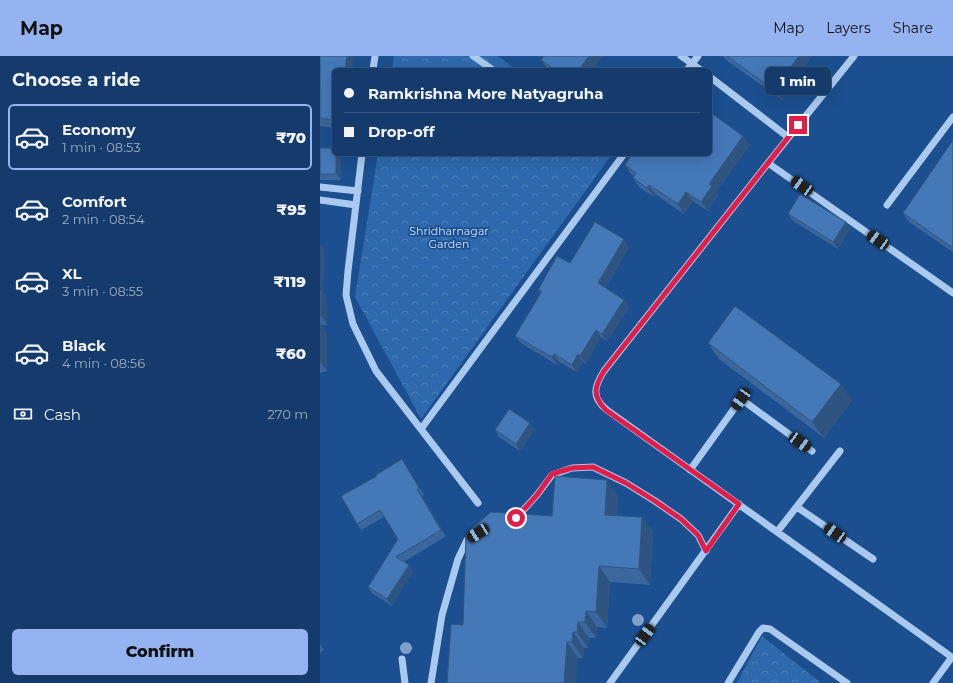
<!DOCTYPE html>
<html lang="en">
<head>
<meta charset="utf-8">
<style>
	body { margin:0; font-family:Montserrat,sans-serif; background:#214673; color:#f1f3f6; height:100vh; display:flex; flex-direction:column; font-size:15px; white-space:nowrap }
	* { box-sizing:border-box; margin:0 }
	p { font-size:13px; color:#9dadc1 }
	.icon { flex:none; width:22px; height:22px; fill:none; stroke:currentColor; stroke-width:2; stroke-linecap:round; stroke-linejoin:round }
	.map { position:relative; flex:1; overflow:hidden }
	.panel { display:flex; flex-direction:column; background:#143b6b; width:320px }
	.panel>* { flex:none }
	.hud { position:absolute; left:12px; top:12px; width:380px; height:88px; border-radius:6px; box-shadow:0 4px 16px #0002,0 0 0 1px #33557e; display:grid; align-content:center; height:88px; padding:0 12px; background:#143b6b }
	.end { position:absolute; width:18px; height:18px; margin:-9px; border:5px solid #e11d48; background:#fff; box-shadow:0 0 0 2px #fff }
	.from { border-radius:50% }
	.bubble { position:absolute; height:28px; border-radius:6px; background:#143b6b; box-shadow:0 4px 16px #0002,0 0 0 1px #33557e; font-size:13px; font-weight:800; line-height:28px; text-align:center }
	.car { position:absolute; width:12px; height:24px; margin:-12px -6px; border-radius:5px; box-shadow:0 0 3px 1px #0007; background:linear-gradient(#222 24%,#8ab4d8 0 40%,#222 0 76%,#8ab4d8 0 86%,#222 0) }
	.hud b { display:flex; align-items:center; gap:14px; height:38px; font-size:15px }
	.hud b+b { border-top:1px solid #33557e }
	.hud i { width:10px; height:10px; background:#f1f3f6 }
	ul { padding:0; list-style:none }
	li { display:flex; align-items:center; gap:12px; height:66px; margin:0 8px 6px; padding:0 4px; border:2px solid transparent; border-radius:6px }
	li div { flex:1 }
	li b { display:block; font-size:15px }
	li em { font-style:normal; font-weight:800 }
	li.on { border-color:#95b2f1 }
	li>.icon { width:36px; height:36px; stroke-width:1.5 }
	h2 { padding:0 12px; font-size:18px; line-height:48px }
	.pay { display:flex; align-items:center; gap:10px; height:44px; padding:0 12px; font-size:15px }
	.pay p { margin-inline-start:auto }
	.cta { display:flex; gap:8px; margin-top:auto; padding:8px 12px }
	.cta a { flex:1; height:46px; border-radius:6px; background:#95b2f1; color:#111; font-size:16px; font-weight:800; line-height:46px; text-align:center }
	header { display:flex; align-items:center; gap:24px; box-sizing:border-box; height:56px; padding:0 20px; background:#95b2f1; color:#111 }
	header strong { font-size:19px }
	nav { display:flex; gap:22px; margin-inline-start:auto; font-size:14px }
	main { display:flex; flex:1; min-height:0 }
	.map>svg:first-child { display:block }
</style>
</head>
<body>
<header>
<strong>Map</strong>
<nav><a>Map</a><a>Layers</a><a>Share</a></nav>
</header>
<main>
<section class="panel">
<h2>Choose a ride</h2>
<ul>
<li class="on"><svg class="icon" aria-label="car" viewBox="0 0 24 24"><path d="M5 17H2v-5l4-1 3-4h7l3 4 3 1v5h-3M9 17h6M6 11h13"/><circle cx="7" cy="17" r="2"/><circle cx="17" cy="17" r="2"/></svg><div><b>Economy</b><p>1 min · 08:53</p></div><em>₹70</em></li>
<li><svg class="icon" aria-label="car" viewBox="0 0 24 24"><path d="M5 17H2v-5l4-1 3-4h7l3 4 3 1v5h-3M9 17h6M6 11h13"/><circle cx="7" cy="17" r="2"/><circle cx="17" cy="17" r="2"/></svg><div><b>Comfort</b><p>2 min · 08:54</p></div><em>₹95</em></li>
<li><svg class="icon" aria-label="car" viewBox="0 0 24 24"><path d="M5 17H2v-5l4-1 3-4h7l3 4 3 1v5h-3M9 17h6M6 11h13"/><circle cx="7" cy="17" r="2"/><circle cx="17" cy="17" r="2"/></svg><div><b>XL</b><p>3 min · 08:55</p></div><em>₹119</em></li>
<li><svg class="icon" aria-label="car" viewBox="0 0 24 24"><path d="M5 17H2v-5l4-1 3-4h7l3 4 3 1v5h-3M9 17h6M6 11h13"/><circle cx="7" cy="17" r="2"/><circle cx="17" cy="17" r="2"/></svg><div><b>Black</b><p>4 min · 08:56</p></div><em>₹60</em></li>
</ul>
<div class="pay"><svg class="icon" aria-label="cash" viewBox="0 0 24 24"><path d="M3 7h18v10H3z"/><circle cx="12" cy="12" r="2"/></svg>Cash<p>270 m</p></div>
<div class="cta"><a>Confirm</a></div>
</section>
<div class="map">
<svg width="633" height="627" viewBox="0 0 633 627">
	<defs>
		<pattern id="park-crowns" width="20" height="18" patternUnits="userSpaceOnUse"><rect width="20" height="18" fill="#2e69ad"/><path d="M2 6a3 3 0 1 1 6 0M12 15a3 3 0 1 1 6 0" fill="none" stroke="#4d80b9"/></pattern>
	</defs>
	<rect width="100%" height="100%" fill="#1b4f8f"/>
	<path fill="url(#park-crowns)" d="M 74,0 L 177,0 L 197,14 L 72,14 Z
		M 58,98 L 292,98 L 101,363 L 35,241 Z
		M 442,580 L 501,627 L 417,627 Z"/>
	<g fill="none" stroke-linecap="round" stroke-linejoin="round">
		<path stroke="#a9c9ee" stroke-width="7" d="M 153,0 L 173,14
			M 361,0 L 381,14
			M 534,0 L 448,107 L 284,315 C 274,331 271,341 287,354 L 633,602
			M 53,14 L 55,0
			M 367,14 L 378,0
			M 390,21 L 468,81
			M 42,98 L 28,215 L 26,239 L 33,268 L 56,315 L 158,447
			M 448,107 L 633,237
			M 0,131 L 38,135
			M 0,144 L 36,149
			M 567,149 L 633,61
			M 101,373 L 304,98
			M 370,414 L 421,343 L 492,395
			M 477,451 L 553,503
			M 194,463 L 196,462 L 217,439 L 232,419 L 252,412 L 273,411 L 306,427 L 335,445 L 361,463 L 378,479 L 386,495
			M 457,476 L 520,395
			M 82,603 L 85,627
			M 111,627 L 122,559 L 138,503 L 147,484 L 153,480
			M 290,627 L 419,448
			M 408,627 L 439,576 L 443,572 L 450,573 L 527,627
			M 613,627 L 632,601"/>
	</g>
	<g fill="#7ea0ca">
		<circle cx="318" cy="564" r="6"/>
		<circle cx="86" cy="592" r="6"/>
	</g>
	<path fill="#3a679d" d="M 0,0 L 14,14 L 14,72 L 0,70 Z
		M 222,0 L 282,0 L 272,14 L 229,14 L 221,4 L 223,1 Z
		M 403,0 L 492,0 L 461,43 L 406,4 Z
		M 633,84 L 633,196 L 589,166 L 583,157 Z
		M 430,89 L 396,136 L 398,139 L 388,155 L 373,145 L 364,158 L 335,138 L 334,141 L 319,131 L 313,122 L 314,120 L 311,118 L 305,109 Z
		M 0,92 L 14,98 L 20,98 L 21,124 L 0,124 Z
		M 468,158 L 526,166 L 530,172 L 518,193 L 472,164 Z
		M 0,188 L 4,193 L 3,237 L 7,243 L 7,269 L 1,269 L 7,277 L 7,315 L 0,317 Z
		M 309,191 L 285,232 L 304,244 L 309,251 L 287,285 L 281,281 L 266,308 L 263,306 L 257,316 L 239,306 L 237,309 L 201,287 L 195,280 L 221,237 L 218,234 L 250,207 Z
		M 388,287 L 532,344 L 504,382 L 399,303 Z
		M 175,374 L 214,374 L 200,395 L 179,381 Z
		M 86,410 L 104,438 L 102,440 L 126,480 L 84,506 L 89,509 L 93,515 L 72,550 L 52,537 L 48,531 L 78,483 L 64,461 L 41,474 L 37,468 L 57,420 Z
		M 298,440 L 297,460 L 322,461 L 333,477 L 330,529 L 290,526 L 287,572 L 277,571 L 276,582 L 269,582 L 268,592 L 264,592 L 263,602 L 258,602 L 143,569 Z
		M 0,588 L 4,594 L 0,597 Z"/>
	<path fill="#305480" d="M 27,0 L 34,0 L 32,14 L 25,14 Z
		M 269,0 L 282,0 L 272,14 L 263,14 L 261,11 Z
		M 479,0 L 492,0 L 461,43 L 454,34 Z
		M 423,80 L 430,89 L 396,136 L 398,139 L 388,155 L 381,146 L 389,128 Z
		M 16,98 L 20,98 L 21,124 L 16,118 Z
		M 329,129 L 335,138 L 334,141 L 327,132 Z
		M 366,136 L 373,145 L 364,158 L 358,148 Z
		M 526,166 L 530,172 L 518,193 L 513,186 Z
		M 304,183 L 309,191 L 283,235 L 278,227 Z
		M 0,188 L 4,193 L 3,237 L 7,243 L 7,269 L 1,260 L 0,239 Z
		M 304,244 L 309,251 L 287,285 L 282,278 Z
		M 0,268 L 7,277 L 7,315 L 0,306 Z
		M 276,274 L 281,281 L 266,308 L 260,300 Z
		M 234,298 L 239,306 L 237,309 L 232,301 Z
		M 258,298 L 263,306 L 257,316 L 252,309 Z
		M 521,328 L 532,344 L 504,382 L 492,366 Z
		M 210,367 L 214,374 L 200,395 L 196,388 Z
		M 82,403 L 86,410 L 104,438 L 99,432 Z
		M 287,424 L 298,440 L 296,475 L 285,459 Z
		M 97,433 L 102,440 L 126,480 L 121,474 Z
		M 322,461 L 333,477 L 330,529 L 319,513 Z
		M 89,509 L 93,515 L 72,550 L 67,543 Z
		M 279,510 L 290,526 L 287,572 L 276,556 Z
		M 266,555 L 277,571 L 276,582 L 265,566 Z
		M 258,566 L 269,582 L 268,592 L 257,576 Z
		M 253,576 L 264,592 L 263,602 L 252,586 Z
		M 247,586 L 258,602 L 256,627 L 244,627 Z"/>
	<path fill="#4478b7" stroke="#305480" d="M 0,0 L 27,0 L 25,14 L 14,14 L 14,64 L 0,62 Z
		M 224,0 L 269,0 L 261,11 L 265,14 L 235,14 L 221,4 Z
		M 407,0 L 479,0 L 454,34 Z
		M 390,56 L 423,80 L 389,128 L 392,130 L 381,146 L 366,136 L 358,148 L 329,129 L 327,132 L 313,122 L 316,117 L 305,109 L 312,98 L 390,98 Z
		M 633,84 L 633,192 L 583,157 Z
		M 0,92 L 14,92 L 14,98 L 16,98 L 16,118 L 0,118 Z
		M 480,138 L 526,166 L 513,186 L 468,158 Z
		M 275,166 L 304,183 L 278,227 L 304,244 L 282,278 L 276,274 L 260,300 L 258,298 L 252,309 L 234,298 L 232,301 L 195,280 L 222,235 L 218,234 L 237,200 L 250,207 Z
		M 0,234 L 1,234 L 1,260 L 0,260 Z
		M 415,250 L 521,328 L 492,366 L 388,287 Z
		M 189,353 L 210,367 L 196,388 L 175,374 Z
		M 82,403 L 99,432 L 97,433 L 121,474 L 76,501 L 89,509 L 67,543 L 48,531 L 78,483 L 60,454 L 37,468 L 21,440 L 57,420 L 56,419 Z
		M 235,420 L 287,424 L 285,459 L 322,461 L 319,513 L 279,510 L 276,556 L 266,555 L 265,566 L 258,566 L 257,576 L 253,576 L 252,586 L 247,586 L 244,627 L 127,627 L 131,568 L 143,569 L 146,477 L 171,456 L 232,460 Z"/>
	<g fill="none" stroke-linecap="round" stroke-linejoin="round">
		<path stroke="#e11d48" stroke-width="5" d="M 196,462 L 217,439 L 232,418 L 252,412 L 273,411 L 306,427 L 335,445 L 361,463 L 378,479 L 386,495 L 419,448 L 286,354 C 272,340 274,331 284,315 L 478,69"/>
	</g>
	<g text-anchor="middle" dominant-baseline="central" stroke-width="3.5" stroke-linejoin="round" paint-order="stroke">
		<g font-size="11" fill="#cfe3fa" stroke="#1b4f8f">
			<text x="129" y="175">Shridharnagar<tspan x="129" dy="13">Garden</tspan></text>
		</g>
	</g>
</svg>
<i class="end from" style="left:196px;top:462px"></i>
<i class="end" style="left:478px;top:69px"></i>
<div class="bubble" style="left:445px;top:11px;width:66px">1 min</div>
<i class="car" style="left:482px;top:130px;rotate:304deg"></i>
<i class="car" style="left:558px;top:184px;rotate:305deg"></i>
<i class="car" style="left:421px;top:343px;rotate:215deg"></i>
<i class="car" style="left:480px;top:386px;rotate:126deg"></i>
<i class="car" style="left:158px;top:477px;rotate:238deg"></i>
<i class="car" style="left:515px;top:477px;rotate:304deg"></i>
<i class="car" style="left:325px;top:579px;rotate:36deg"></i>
<div class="hud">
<b><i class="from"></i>Ramkrishna More Natyagruha</b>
<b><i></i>Drop-off</b>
</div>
</div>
</main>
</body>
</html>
